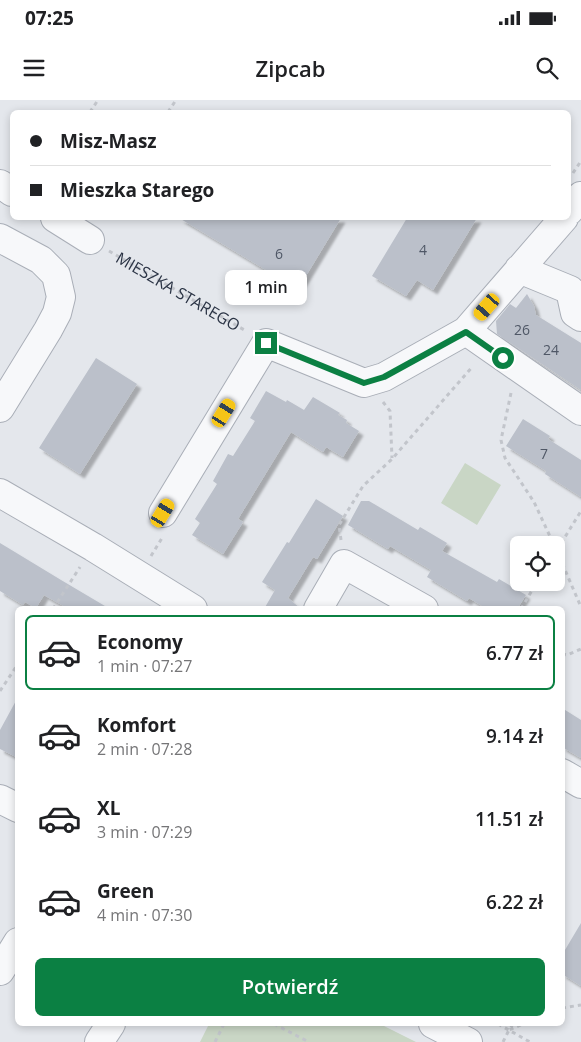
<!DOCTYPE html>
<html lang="pl">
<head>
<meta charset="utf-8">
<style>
	body { margin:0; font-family:"Open Sans",sans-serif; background:#f2f2f2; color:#202124; height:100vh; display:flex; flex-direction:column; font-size:19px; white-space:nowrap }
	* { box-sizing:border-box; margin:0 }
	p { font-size:16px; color:#757577 }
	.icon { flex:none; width:28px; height:28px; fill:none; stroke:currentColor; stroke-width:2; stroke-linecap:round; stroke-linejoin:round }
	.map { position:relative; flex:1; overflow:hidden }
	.panel { position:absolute; left:15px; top:506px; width:550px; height:420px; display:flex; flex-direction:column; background:#fff; border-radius:8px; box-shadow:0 2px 8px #0003 }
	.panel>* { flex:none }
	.hud { position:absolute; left:10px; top:10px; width:561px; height:110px; border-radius:8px; box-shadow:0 2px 8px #0003; display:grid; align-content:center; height:110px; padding:0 20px; background:#fff }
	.fabs { position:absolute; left:510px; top:436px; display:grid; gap:10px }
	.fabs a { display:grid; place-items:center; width:55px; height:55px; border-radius:8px; background:#fff; box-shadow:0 2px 8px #0003; font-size:25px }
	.end { position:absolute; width:22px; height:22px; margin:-11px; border:6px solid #0b8043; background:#fff; box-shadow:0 0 0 2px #fff }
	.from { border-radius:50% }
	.bubble { position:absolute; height:35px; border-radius:8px; background:#fff; box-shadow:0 2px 8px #0003; font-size:16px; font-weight:600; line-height:35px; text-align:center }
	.car { position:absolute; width:15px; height:30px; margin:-15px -8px; border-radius:6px; box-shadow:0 0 4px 1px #0007; background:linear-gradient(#f5c518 24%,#345 0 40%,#f5c518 0 76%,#345 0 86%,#f5c518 0) }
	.hud b { display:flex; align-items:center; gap:18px; height:48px; font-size:19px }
	.hud b+b { border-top:1px solid #e0e0e0 }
	.hud i { width:12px; height:12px; background:#202124 }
	ul { padding:9px 0 0; list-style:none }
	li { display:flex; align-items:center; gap:15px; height:75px; margin:0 10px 8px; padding:0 10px; border:2px solid transparent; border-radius:8px }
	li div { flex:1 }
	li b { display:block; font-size:19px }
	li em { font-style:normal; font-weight:600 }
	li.selected { border-color:#0b8043 }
	li>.icon { width:45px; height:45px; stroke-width:1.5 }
	.primary-button { display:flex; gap:10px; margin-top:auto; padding:10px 20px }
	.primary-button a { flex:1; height:58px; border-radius:8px; background:#0b8043; color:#fff; font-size:20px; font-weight:600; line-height:58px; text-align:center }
	.status { display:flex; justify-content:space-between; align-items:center; height:35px; padding:0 25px; background:#fff; direction:ltr }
	.status svg { height:14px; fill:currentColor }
	header { display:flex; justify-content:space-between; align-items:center; height:65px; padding:0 20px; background:#fff; font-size:22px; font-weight:600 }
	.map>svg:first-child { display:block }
</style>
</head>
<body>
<div class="status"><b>07:25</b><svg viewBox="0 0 49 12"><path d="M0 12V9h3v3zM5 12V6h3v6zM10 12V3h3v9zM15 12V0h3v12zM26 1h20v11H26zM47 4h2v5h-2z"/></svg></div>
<header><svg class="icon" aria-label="menu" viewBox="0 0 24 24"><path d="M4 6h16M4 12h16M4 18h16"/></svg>Zipcab<svg class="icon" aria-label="search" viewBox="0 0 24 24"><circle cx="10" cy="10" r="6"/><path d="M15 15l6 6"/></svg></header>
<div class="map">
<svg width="581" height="942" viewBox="0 0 581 942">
	<defs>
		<filter id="shadow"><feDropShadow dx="4.5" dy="4.5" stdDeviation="1" flood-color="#0004"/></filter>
	</defs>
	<rect width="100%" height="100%" fill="#e4e7ec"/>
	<path fill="#c9d6c5" d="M 465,363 L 501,385 L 477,425 L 441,403 Z
		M 209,924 L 380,924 L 416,942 L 200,942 Z"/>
	<path fill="#bbc0ca" filter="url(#shadow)" d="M 179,118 L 341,118 L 298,189 Z
		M 407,118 L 477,118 L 433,190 L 417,180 L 406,196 L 372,176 Z
		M 527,194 L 534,206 L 536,215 L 581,243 L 581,290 L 497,234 L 496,221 L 510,204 L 516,208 Z
		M 96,258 L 137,284 L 80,374 L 39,348 Z
		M 266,291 L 286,302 L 287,300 L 304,310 L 313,297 L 340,313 L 338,315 L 347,320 L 346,323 L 359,331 L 343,357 L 326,347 L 323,352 L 291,332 L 238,419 L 243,422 L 223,454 L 192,435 L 200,423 L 195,419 L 217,384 L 213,381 L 228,354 L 233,356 L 255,321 L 250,318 Z
		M 523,319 L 550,336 L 548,339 L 581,360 L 581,397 L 545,374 L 546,371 L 506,346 Z
		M 316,399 L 343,416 L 317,459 L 313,457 L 288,498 L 301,509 L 264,509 L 275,490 L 262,482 L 287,442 L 289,443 Z
		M 361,401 L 369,401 L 418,430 L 420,427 L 447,443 L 442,451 L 497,482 L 499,479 L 526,495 L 517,509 L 487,509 L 469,498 L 467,501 L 427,477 L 431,470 L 390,446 L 388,449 L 348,425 Z
		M 0,443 L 61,480 L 110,509 L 69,509 L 44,495 L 36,508 L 25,502 L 23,505 L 0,491 Z
		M 18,597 L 18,658 L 0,649 L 0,630 Z
		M 562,608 L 581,620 L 581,658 L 562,647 Z
		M 581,823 L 581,886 L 562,874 L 562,855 Z"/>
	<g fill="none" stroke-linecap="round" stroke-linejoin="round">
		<defs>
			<path id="minor" d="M 0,84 L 12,92
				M 569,111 L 581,96
				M 55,118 L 90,140
				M 0,138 L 41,160 L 56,175 L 61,197 L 57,213 L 48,230 L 0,308
				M 519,169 L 570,190 L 575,213 L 581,217
				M 466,231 L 581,311
				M 0,393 L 93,447 L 193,509
				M 163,413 L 266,243 L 364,283 L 384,277 L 466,231 L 564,118
				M 318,509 L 344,464 L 424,509
				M 562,673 L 581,684
				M 0,699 L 18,708
				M 0,871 L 18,842
				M 433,924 L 468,942
				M 99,942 L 111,924"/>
		</defs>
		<use href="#minor" stroke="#a9aeb7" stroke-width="30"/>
		<g stroke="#c2c5cb" stroke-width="3" stroke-dasharray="4 4" stroke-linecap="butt">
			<path d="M 90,12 L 98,0"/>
			<path d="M 168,12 L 176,0"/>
			<path d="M 573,73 L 581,61"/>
			<path id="s1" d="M 109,151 L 246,231"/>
			<path d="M 511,293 L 501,340 L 505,358 L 534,402 L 554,445"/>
			<path d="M 383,302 L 390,311 L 392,358"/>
			<path d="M 341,440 L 339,425 L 363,386 L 392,359 L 473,266"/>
			<path d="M 556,449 L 581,507"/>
			<path d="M 557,450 L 581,411"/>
			<path d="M 151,456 L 162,438"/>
			<path d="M 53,509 L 80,467"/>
			<path d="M 521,509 L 537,482"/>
			<path d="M 562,554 L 567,555 L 581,549"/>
			<path d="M 0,591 L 18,564"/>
			<path d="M 562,908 L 581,905"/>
			<path d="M 274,924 L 309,942"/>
			<path d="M 498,924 L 530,942"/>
			<path d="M 513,924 L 509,930 L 523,924"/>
			<path d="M 215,942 L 224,924"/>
			<path d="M 503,942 L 509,930"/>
		</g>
		<use href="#minor" stroke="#f7f8fa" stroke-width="28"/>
	</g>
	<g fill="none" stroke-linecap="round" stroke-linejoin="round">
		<path stroke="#0b8043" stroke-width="6" d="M 266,243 L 364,283 L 384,277 L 466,232 L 503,258"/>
	</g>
	<g text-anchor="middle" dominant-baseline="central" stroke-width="4.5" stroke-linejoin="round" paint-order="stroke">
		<g font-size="14" fill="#4f5766">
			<text x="423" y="149">4</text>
			<text x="279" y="153">6</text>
			<text x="522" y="229">26</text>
			<text x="551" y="249">24</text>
			<text x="544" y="353">7</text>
		</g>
		<g font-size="16" fill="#2b3445" stroke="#f4f6f9">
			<text stroke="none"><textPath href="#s1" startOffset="80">MIESZKA STAREGO</textPath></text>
		</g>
	</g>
</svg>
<div class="fabs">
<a><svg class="icon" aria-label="locate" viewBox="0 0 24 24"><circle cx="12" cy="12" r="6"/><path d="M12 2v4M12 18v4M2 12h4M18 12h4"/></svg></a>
</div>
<i class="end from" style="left:503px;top:258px"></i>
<i class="end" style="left:266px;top:243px"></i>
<div class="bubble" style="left:225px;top:170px;width:82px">1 min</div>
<i class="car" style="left:487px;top:207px;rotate:221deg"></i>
<i class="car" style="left:224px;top:313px;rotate:32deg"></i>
<i class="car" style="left:163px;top:413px;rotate:31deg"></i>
<div class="hud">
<b><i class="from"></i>Misz-Masz</b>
<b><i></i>Mieszka Starego</b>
</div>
<section class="panel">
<ul>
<li class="selected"><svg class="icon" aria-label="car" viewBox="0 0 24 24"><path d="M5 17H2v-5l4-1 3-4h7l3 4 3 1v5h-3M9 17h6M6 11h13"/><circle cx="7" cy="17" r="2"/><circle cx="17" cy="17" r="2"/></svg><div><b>Economy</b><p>1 min · 07:27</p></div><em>6.77 zł</em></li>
<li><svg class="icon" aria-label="car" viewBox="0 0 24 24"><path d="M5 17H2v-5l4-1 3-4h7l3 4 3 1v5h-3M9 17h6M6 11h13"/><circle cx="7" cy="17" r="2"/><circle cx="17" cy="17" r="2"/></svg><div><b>Komfort</b><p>2 min · 07:28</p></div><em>9.14 zł</em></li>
<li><svg class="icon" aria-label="car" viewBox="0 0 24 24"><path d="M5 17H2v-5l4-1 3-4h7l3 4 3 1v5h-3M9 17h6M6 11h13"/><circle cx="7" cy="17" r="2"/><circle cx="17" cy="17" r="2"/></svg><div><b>XL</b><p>3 min · 07:29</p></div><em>11.51 zł</em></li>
<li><svg class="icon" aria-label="car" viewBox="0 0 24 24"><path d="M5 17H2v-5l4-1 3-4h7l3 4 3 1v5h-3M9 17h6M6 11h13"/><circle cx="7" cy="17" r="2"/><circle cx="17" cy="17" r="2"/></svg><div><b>Green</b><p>4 min · 07:30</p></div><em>6.22 zł</em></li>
</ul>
<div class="primary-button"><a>Potwierdź</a></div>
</section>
</div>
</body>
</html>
